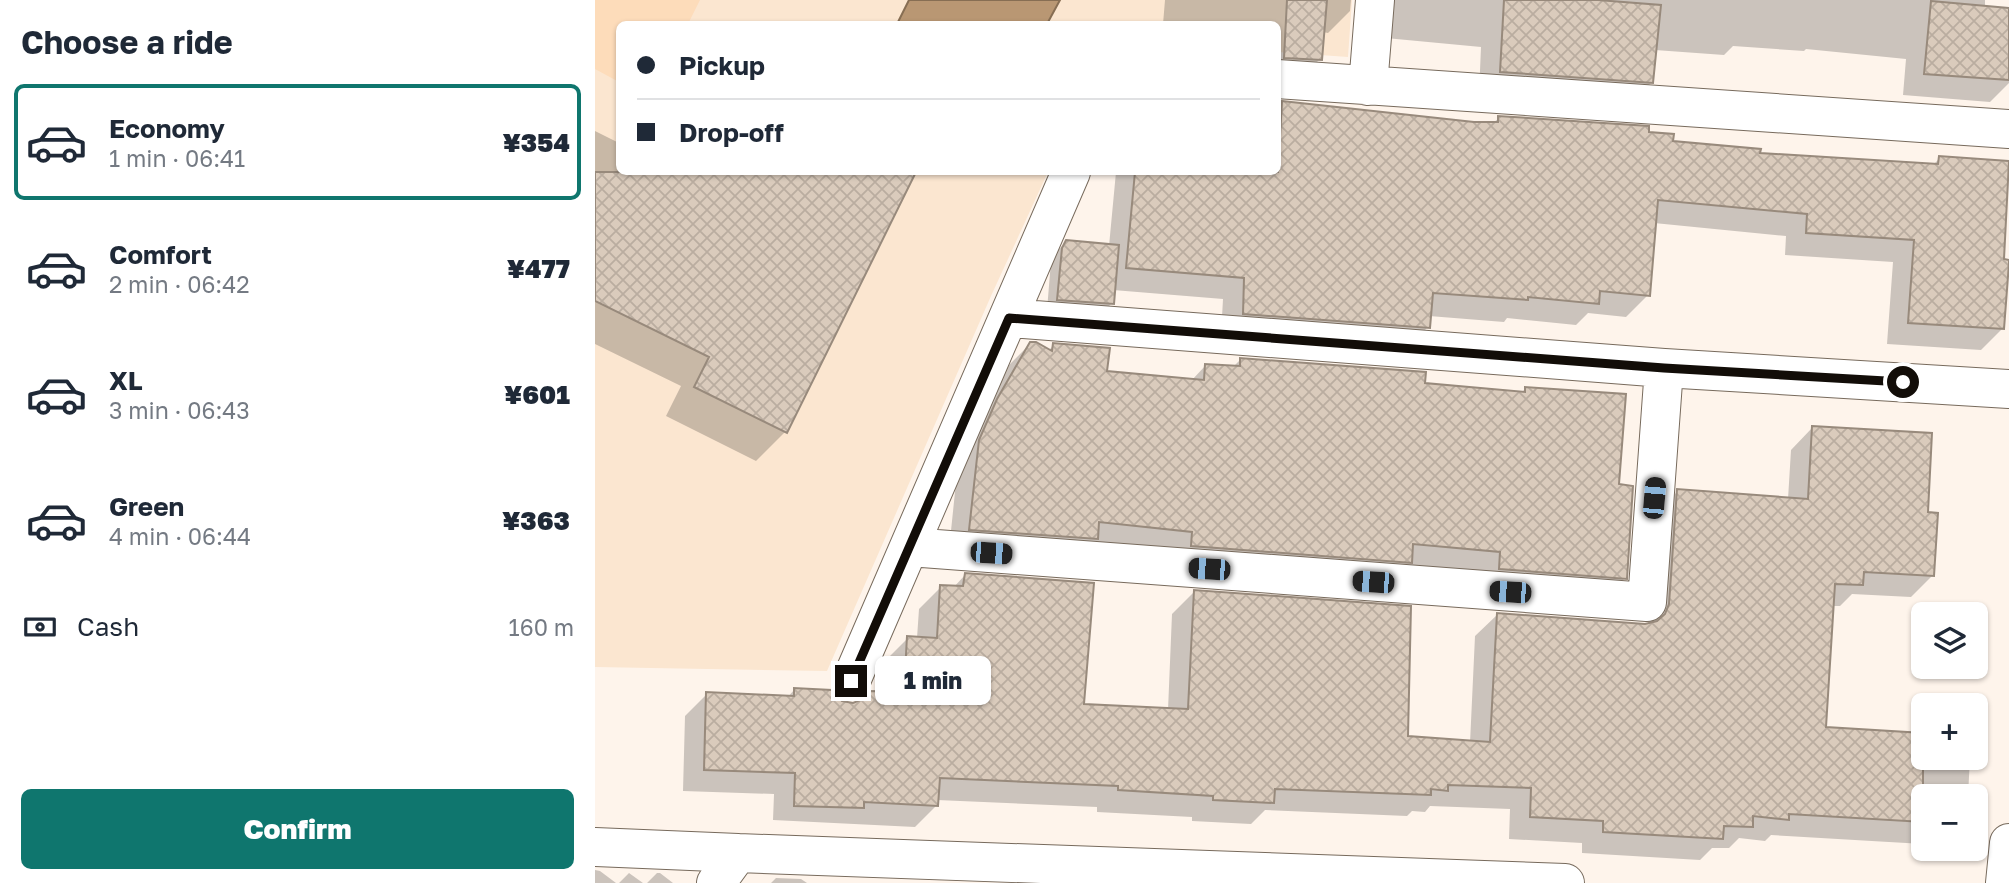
<!DOCTYPE html>
<html lang="en">
<head>
<meta charset="utf-8">
<style>
	body { margin:0; font-family:"Golos Text",sans-serif; background:#f2f2f3; color:#1f2937; height:100vh; display:flex; flex-direction:column; font-size:26px; white-space:nowrap }
	* { box-sizing:border-box; margin:0 }
	p { font-size:23px; color:#747a83 }
	.icon { flex:none; width:38px; height:38px; fill:none; stroke:currentColor; stroke-width:2; stroke-linecap:round; stroke-linejoin:round }
	.map { position:relative; flex:1; overflow:hidden }
	.details { display:flex; flex-direction:column; background:#fff; width:595px }
	.details>* { flex:none }
	.hud { position:absolute; left:21px; top:21px; width:665px; height:154px; border-radius:10px; box-shadow:0 2px 5px #0004; display:grid; align-content:center; height:154px; padding:0 21px; background:#fff }
	.controls { position:absolute; left:1316px; top:602px; display:grid; gap:14px }
	.controls a { display:grid; place-items:center; width:77px; height:77px; border-radius:10px; background:#fff; box-shadow:0 2px 5px #0004; font-size:35px }
	.end { position:absolute; width:32px; height:32px; margin:-16px; border:9px solid #120d08; background:#fff; box-shadow:0 0 0 4px #fff }
	.from { border-radius:50% }
	.bubble { position:absolute; height:49px; border-radius:10px; background:#fff; box-shadow:0 2px 5px #0004; font-size:23px; font-weight:800; line-height:49px; text-align:center }
	.car { position:absolute; width:21px; height:42px; margin:-21px -10px; border-radius:9px; box-shadow:0 0 5px 2px #0007; background:linear-gradient(#222 24%,#8ab4d8 0 40%,#222 0 76%,#8ab4d8 0 86%,#222 0) }
	.hud b { display:flex; align-items:center; gap:24px; height:66px; font-size:26px }
	.hud b+b { border-top:2px solid #e0e1e3 }
	.hud i { width:18px; height:18px; background:#1f2937 }
	ul { padding:0; list-style:none }
	li { display:flex; align-items:center; gap:21px; height:116px; margin:0 14px 10px; padding:0 7px; border:4px solid transparent; border-radius:10px }
	li div { flex:1 }
	li b { display:block; font-size:26px }
	li em { font-style:normal; font-weight:800 }
	li.active { border-color:#0f766e }
	li>.icon { width:63px; height:63px; stroke-width:1.5 }
	h2 { padding:0 21px; font-size:32px; line-height:84px }
	.pay { display:flex; align-items:center; gap:18px; height:77px; padding:0 21px; font-size:26px }
	.pay p { margin-inline-start:auto }
	.action { display:flex; gap:14px; margin-top:auto; padding:14px 21px }
	.action a { flex:1; height:80px; border-radius:10px; background:#0f766e; color:#fff; font-size:28px; font-weight:800; line-height:80px; text-align:center }
	main { display:flex; flex:1; min-height:0 }
	.map>svg:first-child { display:block }
</style>
</head>
<body>
<main>
<section class="details">
<h2>Choose a ride</h2>
<ul>
<li class="active"><svg class="icon" aria-label="car" viewBox="0 0 24 24"><path d="M5 17H2v-5l4-1 3-4h7l3 4 3 1v5h-3M9 17h6M6 11h13"/><circle cx="7" cy="17" r="2"/><circle cx="17" cy="17" r="2"/></svg><div><b>Economy</b><p>1 min · 06:41</p></div><em>¥354</em></li>
<li><svg class="icon" aria-label="car" viewBox="0 0 24 24"><path d="M5 17H2v-5l4-1 3-4h7l3 4 3 1v5h-3M9 17h6M6 11h13"/><circle cx="7" cy="17" r="2"/><circle cx="17" cy="17" r="2"/></svg><div><b>Comfort</b><p>2 min · 06:42</p></div><em>¥477</em></li>
<li><svg class="icon" aria-label="car" viewBox="0 0 24 24"><path d="M5 17H2v-5l4-1 3-4h7l3 4 3 1v5h-3M9 17h6M6 11h13"/><circle cx="7" cy="17" r="2"/><circle cx="17" cy="17" r="2"/></svg><div><b>XL</b><p>3 min · 06:43</p></div><em>¥601</em></li>
<li><svg class="icon" aria-label="car" viewBox="0 0 24 24"><path d="M5 17H2v-5l4-1 3-4h7l3 4 3 1v5h-3M9 17h6M6 11h13"/><circle cx="7" cy="17" r="2"/><circle cx="17" cy="17" r="2"/></svg><div><b>Green</b><p>4 min · 06:44</p></div><em>¥363</em></li>
</ul>
<div class="pay"><svg class="icon" aria-label="cash" viewBox="0 0 24 24"><path d="M3 7h18v10H3z"/><circle cx="12" cy="12" r="2"/></svg>Cash<p>160 m</p></div>
<div class="action"><a>Confirm</a></div>
</section>
<div class="map">
<svg width="1414" height="883" viewBox="0 0 1414 883">
	<defs>
		<pattern id="building-cross-hatch" width="8" height="8" patternUnits="userSpaceOnUse" patternTransform="scale(1.75)"><rect width="8" height="8" fill="#dacbbc"/><path d="M0 0l8 8M0 8l8-8" fill="none" stroke="#baada0"/></pattern>
	</defs>
	<rect width="100%" height="100%" fill="#fef4eb"/>
	<path fill="#fbe6d0" d="M 0,0 L 757,0 L 753,57 L 683,52 L 682,24 L 24,24 L 24,172 L 453,172 L 396,296 L 232,671 L 0,667 Z"/>
	<path fill="#fddcba" d="M 0,0 L 105,0 L 93,24 L 24,24 L 24,82 L 0,69 Z"/>
	<path fill="#b99773" stroke="#876e53" stroke-width="2" d="M 314,0 L 465,0 L 452,24 L 302,24 Z"/>
	<path fill="#0003" d="M 570,0 L 756,0 L 755,11 L 733,33 L 728,32 L 725,59 L 703,81 L 682,80 L 682,24 L 568,24 Z
		M 760,0 L 1390,0 L 1390,7 L 1414,10 L 1414,83 L 1395,102 L 1308,95 L 1311,59 L 1211,49 L 1209,51 L 1138,46 L 1129,55 L 1060,50 L 1057,82 L 1035,104 L 884,94 L 886,47 L 780,37 L 770,3 Z
		M 682,103 L 879,123 L 898,123 L 904,118 L 1052,134 L 1077,142 L 1163,155 L 1337,166 L 1345,158 L 1414,163 L 1408,261 L 1408,328 L 1386,350 L 1292,344 L 1298,262 L 1190,255 L 1191,236 L 1059,223 L 1053,295 L 1031,317 L 993,313 L 981,325 L 912,318 L 909,322 L 834,316 L 833,327 L 811,349 L 626,335 L 628,299 L 518,290 L 517,303 L 506,314 L 452,310 L 456,261 L 460,253 L 471,242 L 514,246 L 521,172 L 682,172 Z
		M 0,131 L 24,143 L 24,172 L 82,172 L 187,224 L 214,172 L 294,172 L 314,181 L 190,432 L 161,461 L 71,416 L 86,386 L 0,344 Z
		M 436,343 L 453,351 L 459,345 L 510,373 L 596,381 L 611,365 L 638,367 L 646,359 L 828,384 L 926,393 L 931,388 L 1022,486 L 1030,578 L 1009,599 L 354,550 L 363,463 L 381,422 L 414,365 Z
		M 1217,428 L 1331,514 L 1337,576 L 1316,597 L 1257,594 L 1245,606 L 1237,606 L 1229,729 L 1328,734 L 1328,758 L 1375,758 L 1373,796 L 1328,796 L 1328,844 L 1176,835 L 1170,841 L 1144,838 L 1134,848 L 1117,848 L 1105,860 L 987,853 L 987,843 L 914,839 L 915,809 L 835,806 L 830,812 L 817,811 L 812,816 L 670,810 L 656,824 L 597,821 L 597,817 L 502,812 L 502,807 L 342,800 L 342,805 L 320,827 L 178,820 L 179,794 L 88,791 L 90,716 L 112,694 L 192,698 L 199,690 L 258,705 L 289,693 L 291,660 L 313,638 L 322,638 L 324,609 L 346,587 L 358,588 L 370,575 L 487,705 L 573,710 L 577,614 L 599,592 L 811,738 L 875,743 L 880,636 L 902,615 L 1053,625 L 1061,513 L 1083,491 L 1193,499 L 1196,450 Z
		M 0,870 L 5,871 L 21,883 L 0,883 Z
		M 34,873 L 48,883 L 24,883 Z
		M 62,873 L 65,873 L 78,883 L 52,883 Z
		M 181,878 L 206,879 L 212,883 L 176,883 Z"/>
	<path fill="url(#building-cross-hatch)" stroke="#988a7c" stroke-width="2" d="M 692,0 L 732,0 L 727,60 L 689,58 Z
		M 909,0 L 1003,0 L 1066,5 L 1058,83 L 905,72 Z
		M 1336,1 L 1414,8 L 1414,80 L 1329,74 Z
		M 687,101 L 879,122 L 903,122 L 903,116 L 1054,126 L 1054,132 L 1079,134 L 1078,141 L 1166,149 L 1165,153 L 1343,164 L 1344,156 L 1414,161 L 1409,259 L 1414,260 L 1414,263 L 1409,329 L 1313,323 L 1319,240 L 1211,233 L 1212,214 L 1063,200 L 1055,296 L 1005,291 L 1004,304 L 933,297 L 933,300 L 838,293 L 835,328 L 648,314 L 649,278 L 531,268 L 540,172 L 683,172 Z
		M 0,172 L 321,172 L 192,433 L 99,387 L 114,357 L 0,301 Z
		M 471,240 L 524,245 L 519,304 L 462,300 L 467,248 Z
		M 435,342 L 441,342 L 457,351 L 458,343 L 515,348 L 512,371 L 609,380 L 610,364 L 645,366 L 645,358 L 831,372 L 830,383 L 930,392 L 930,387 L 1031,394 L 1024,484 L 1038,486 L 1032,579 L 904,569 L 905,552 L 818,544 L 817,563 L 596,546 L 597,532 L 504,522 L 503,539 L 374,530 L 384,440 L 402,399 Z
		M 1217,426 L 1337,433 L 1333,512 L 1343,513 L 1339,576 L 1269,572 L 1268,585 L 1240,584 L 1231,727 L 1328,733 L 1328,822 L 1194,814 L 1194,820 L 1158,816 L 1158,827 L 1129,826 L 1128,839 L 1008,832 L 1008,821 L 935,817 L 936,788 L 853,785 L 853,791 L 836,789 L 836,795 L 680,789 L 679,803 L 618,800 L 618,796 L 523,790 L 523,786 L 345,778 L 343,806 L 269,802 L 269,808 L 199,806 L 200,773 L 109,770 L 111,692 L 199,696 L 199,688 L 237,690 L 247,701 L 258,703 L 268,699 L 275,691 L 309,692 L 312,636 L 342,638 L 345,585 L 368,586 L 370,573 L 499,583 L 489,704 L 593,709 L 599,590 L 816,606 L 813,736 L 895,742 L 902,613 L 1050,624 L 1062,621 L 1070,614 L 1074,604 L 1082,489 L 1213,499 Z"/>
	<g fill="none" stroke-linecap="round" stroke-linejoin="round">
		<defs>
			<path id="street" d="M 682,79 L 1414,129
				M 773,86 L 780,0
				M 414,318 L 1069,368 L 1414,389
				M 314,547 L 1052,602 L 1069,368
				M 256,681 L 476,172
				M 0,847 L 143,853
				M 121,883 L 143,853 L 970,883"/>
			<path id="secondary" d="M 1410,883 L 1414,843"/>
		</defs>
		<use href="#street" stroke="#776a5c" stroke-width="40"/>
		<use href="#secondary" stroke="#776a5c" stroke-width="40"/>
		<use href="#street" stroke="#fff" stroke-width="38"/>
		<use href="#secondary" stroke="#fff" stroke-width="38"/>
	</g>
	<g fill="none" stroke-linecap="round" stroke-linejoin="round">
		<path stroke="#120d08" stroke-width="9" d="M 256,681 L 414,318 L 1069,368 L 1308,382"/>
	</g>
</svg>
<div class="controls">
<a><svg class="icon" aria-label="layers" viewBox="0 0 24 24"><path d="M12 4l9 5-9 5-9-5zM3 14l9 5 9-5"/></svg></a>
<a>+</a>
<a>−</a>
</div>
<i class="end from" style="left:1308px;top:382px"></i>
<i class="end" style="left:256px;top:681px"></i>
<div class="bubble" style="left:280px;top:656px;width:116px">1 min</div>
<i class="car" style="left:1059px;top:498px;rotate:5deg"></i>
<i class="car" style="left:396px;top:553px;rotate:94deg"></i>
<i class="car" style="left:614px;top:569px;rotate:274deg"></i>
<i class="car" style="left:778px;top:582px;rotate:274deg"></i>
<i class="car" style="left:915px;top:592px;rotate:274deg"></i>
<div class="hud">
<b><i class="from"></i>Pickup</b>
<b><i></i>Drop-off</b>
</div>
</div>
</main>
</body>
</html>
